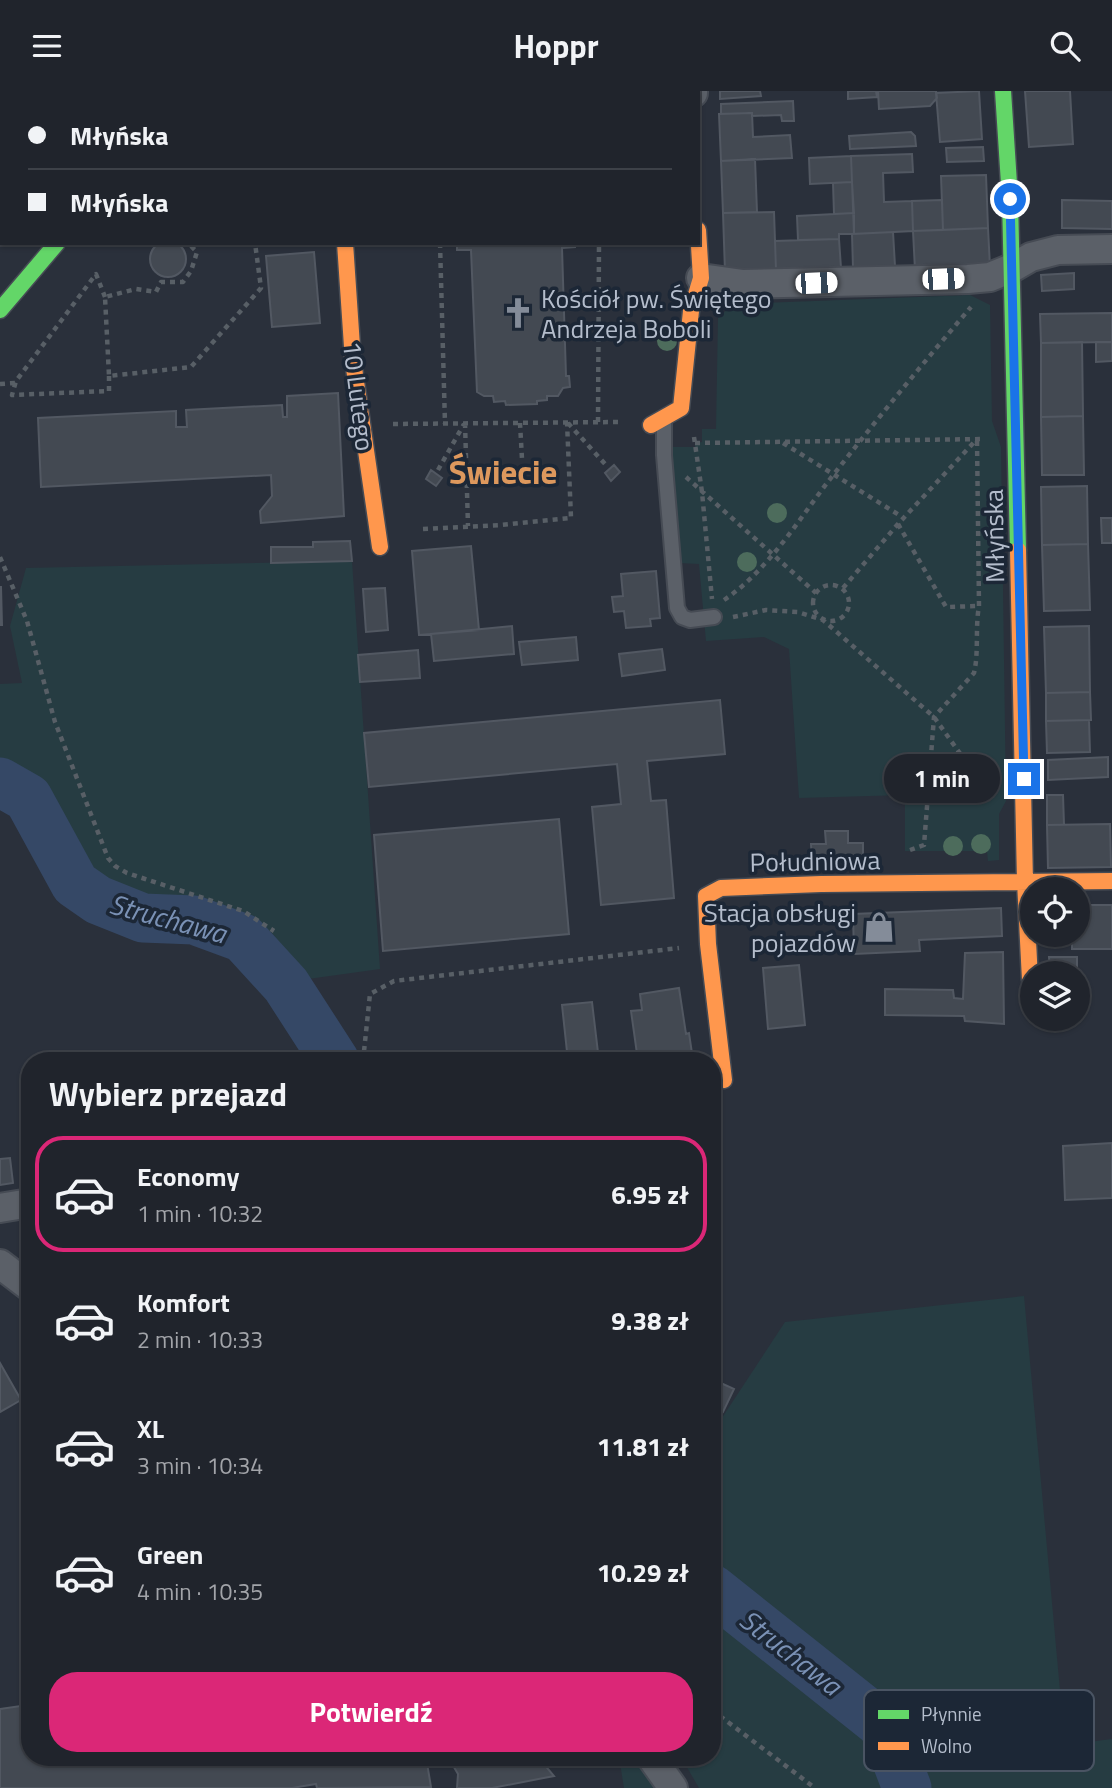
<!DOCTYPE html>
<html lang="pl">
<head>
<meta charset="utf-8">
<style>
	body { margin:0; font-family:"Titillium Web",sans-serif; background:#2d3038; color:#f1f3f6; height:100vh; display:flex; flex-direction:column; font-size:26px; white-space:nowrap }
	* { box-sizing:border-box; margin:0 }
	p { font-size:23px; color:#a2a4a9 }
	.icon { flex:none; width:38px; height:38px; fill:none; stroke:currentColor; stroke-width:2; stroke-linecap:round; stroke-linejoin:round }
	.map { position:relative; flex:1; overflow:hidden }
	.panel { position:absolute; left:21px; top:961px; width:700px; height:714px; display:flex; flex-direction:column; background:#20242c; border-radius:28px; box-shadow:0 2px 5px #0004,0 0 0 2px #3d4148 }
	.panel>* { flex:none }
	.hud { position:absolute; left:0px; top:0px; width:700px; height:154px; box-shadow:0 2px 5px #0004,0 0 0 2px #3d4148; display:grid; align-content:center; height:154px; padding:0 28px; background:#20242c }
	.fabs { position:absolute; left:1020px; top:786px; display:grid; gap:14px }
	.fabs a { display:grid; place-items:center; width:70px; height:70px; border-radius:50%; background:#20242c; box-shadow:0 2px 5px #0004,0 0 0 2px #3d4148; font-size:35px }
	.end { position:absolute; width:32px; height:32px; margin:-16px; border:9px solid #1a73e8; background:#fff; box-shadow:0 0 0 4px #fff }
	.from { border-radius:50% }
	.bubble { position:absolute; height:49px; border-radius:24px; background:#20242c; box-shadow:0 2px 5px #0004,0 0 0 2px #3d4148; font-size:23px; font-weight:700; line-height:49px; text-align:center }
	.car { position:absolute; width:21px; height:42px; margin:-21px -10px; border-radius:9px; box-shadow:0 0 5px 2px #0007; background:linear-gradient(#fff 24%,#345 0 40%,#fff 0 76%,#345 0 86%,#fff 0) }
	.hud b { display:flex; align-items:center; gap:24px; height:66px; font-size:26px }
	.hud b+b { border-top:2px solid #3d4148 }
	.hud i { width:18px; height:18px; background:#f1f3f6 }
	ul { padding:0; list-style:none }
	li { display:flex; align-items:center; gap:21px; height:116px; margin:0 14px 10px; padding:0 14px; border:4px solid transparent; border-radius:28px }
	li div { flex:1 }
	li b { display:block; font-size:26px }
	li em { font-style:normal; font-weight:700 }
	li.selected { border-color:#db2777 }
	li>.icon { width:63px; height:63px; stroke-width:1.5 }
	h2 { padding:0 28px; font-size:32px; line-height:84px }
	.cta { display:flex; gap:14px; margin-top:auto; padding:14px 28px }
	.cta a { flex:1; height:80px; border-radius:28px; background:#db2777; color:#fff; font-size:28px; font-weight:700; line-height:80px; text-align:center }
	header { display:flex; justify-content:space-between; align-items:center; height:91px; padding:0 28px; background:#20242c; font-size:32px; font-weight:700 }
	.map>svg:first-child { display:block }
</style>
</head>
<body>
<header><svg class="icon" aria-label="menu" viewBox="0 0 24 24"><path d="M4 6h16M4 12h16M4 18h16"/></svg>Hoppr<svg class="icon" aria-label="search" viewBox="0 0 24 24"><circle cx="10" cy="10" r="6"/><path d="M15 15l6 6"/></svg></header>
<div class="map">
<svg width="1112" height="1697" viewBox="0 0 1112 1697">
	<rect width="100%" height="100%" fill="#2a303b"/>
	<path fill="#263c42" d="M 360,0 L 670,0 L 670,2 L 360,2 Z
		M 970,204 L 990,214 L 992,330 L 1001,356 L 1006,710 L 999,723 L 999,769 L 988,770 L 987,760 L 905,760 L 905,704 L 799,707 L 789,558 L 764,546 L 706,550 L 699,473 L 679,472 L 665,356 L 695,356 L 695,352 L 702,351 L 702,338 L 716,338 L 718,227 L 733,213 Z
		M 352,470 L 380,878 L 308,888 L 245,836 L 97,787 L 39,698 L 0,675 L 0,593 L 22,592 L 10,535 L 26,477 Z
		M 1024,1205 L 1065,1654 L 1112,1648 L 1112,1697 L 699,1697 L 681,1666 L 712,1666 L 712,1342 L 785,1231 Z
		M 619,1666 L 631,1666 L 658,1697 L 624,1697 Z"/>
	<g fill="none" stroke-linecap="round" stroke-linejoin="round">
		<path stroke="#354866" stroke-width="49" d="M 0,691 L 28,707 L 75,793 L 98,809 L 143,827 L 194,829 L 243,847 L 286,894 L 335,970
			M 712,1498 L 883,1634 L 907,1697"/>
	</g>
	<path fill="#434952" stroke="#525862" stroke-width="2" d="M 117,0 L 164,0 L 164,2 L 117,2 Z
		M 275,0 L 312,0 L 312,2 L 275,2 Z
		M 720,0 L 760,0 L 761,5 L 720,8 Z
		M 848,0 L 876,0 L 877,6 L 848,8 Z
		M 878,0 L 936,0 L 937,7 L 930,15 L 879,18 Z
		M 979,0 L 982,48 L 940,51 L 936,2 Z
		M 1025,0 L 1070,0 L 1073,53 L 1029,56 Z
		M 793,10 L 794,30 L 782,30 L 781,24 L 752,25 L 752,22 L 721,23 L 721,13 Z
		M 752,22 L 753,46 L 790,44 L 792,67 L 721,70 L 719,23 Z
		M 911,41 L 915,45 L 916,55 L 850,58 L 849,45 Z
		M 983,56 L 984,70 L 947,71 L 946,57 Z
		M 912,63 L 913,81 L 883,82 L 884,111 L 912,110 L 913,140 L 854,143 L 851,65 Z
		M 851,65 L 852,91 L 810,93 L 809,67 Z
		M 755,68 L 757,121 L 723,122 L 721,70 Z
		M 986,84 L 988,137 L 943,139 L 941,85 Z
		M 852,91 L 854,122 L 834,123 L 833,92 Z
		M 942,109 L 943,139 L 913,140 L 912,110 Z
		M 1062,109 L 1112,110 L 1112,138 L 1062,137 Z
		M 774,121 L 776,179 L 725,181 L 723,122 Z
		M 854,122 L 854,143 L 839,143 L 839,148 L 798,149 L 797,125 Z
		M 988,137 L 990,176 L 915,179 L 913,140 Z
		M 893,141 L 895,175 L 853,177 L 852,143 Z
		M 839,148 L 841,177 L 776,179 L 775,150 Z
		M150 168a18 18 0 1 1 36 0a18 18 0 1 1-36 0Z
		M 457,152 L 575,152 L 575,156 L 562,157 L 566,285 L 569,285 L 570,296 L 563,297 L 558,305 L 547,305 L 547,309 L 537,310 L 537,313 L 506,314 L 505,310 L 494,311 L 493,305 L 484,305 L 477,301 L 471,159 L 457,159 Z
		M 314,161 L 320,232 L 272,236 L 266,165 Z
		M 1074,182 L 1074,198 L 1042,200 L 1041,184 Z
		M 1112,222 L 1112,251 L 1041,252 L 1040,223 Z
		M 1082,251 L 1083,325 L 1041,326 L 1041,252 Z
		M 1096,251 L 1112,251 L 1112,270 L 1096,271 Z
		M 338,302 L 344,425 L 261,432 L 260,420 L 272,405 L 271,384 L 41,396 L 38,327 L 176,320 L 176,336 L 187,336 L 186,319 L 282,314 L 283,326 L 287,326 L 287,305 Z
		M 1083,325 L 1084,384 L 1042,384 L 1041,326 Z
		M 614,374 L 620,381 L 611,390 L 605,382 Z
		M 431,379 L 442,387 L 436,395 L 426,388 Z
		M 1087,395 L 1088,453 L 1042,454 L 1041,396 Z
		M 1101,427 L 1112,427 L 1112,452 L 1102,452 Z
		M 350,450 L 352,470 L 271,472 L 271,456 L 313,456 L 313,451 Z
		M 1088,453 L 1090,519 L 1044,520 L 1042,454 Z
		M 471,455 L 479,539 L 419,544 L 412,460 Z
		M 656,480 L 660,527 L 650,528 L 651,535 L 626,537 L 624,520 L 614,521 L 612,506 L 623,505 L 621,483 Z
		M 0,496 L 1,496 L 2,534 L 0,534 Z
		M 385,497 L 388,539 L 366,541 L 363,498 Z
		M 512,535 L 514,563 L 434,570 L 431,543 Z
		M 1089,535 L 1090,601 L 1046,602 L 1044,536 Z
		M 576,546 L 578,569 L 522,574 L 519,551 Z
		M 662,558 L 665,579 L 622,585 L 619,563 Z
		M 418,559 L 420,587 L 360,591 L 358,564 Z
		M 1090,601 L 1091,629 L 1046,630 L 1046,602 Z
		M 720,609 L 725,663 L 647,670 L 651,710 L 666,709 L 674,807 L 601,814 L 592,716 L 621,713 L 617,673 L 369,696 L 364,642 Z
		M 1089,629 L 1090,661 L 1047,662 L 1046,630 Z
		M 1108,666 L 1108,686 L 1048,689 L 1048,669 Z
		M 1047,704 L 1063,704 L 1064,734 L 1047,734 Z
		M 559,728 L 569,843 L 383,860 L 374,744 Z
		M 1110,733 L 1111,776 L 1048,777 L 1047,734 Z
		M 825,740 L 848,740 L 848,752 L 863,752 L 863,773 L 812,774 L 811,753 L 826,753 Z
		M 1078,814 L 1112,814 L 1112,858 L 1072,858 L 1072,844 L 1078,844 Z
		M 1001,817 L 1002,845 L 919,849 L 920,860 L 854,863 L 853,823 Z
		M 1003,861 L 1004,933 L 965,930 L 964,925 L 885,924 L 885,898 L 953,899 L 954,907 L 963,908 L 965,862 Z
		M 1049,866 L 1077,866 L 1077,882 L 1050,882 Z
		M 799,874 L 805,934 L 768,938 L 763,877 Z
		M 679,897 L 686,943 L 689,942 L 693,969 L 638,970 L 631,920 L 642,919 L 640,903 Z
		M 592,911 L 599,970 L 568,970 L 562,914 Z
		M 1112,1052 L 1112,1107 L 1065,1109 L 1063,1055 Z
		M 712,1058 L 719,1058 L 721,1090 L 712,1091 Z
		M 10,1067 L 13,1092 L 0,1094 L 0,1068 Z
		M 0,1272 L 21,1309 L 0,1321 Z
		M 712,1288 L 734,1298 L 723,1321 L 712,1316 Z
		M 30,1604 L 30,1666 L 426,1666 L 431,1696 L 317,1697 L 316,1693 L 292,1697 L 0,1697 L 0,1618 L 28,1614 L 26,1605 Z
		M 448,1666 L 538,1666 L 554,1685 L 492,1697 L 457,1697 L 458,1683 Z"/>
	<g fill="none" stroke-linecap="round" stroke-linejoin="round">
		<defs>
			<path id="lane" d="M 664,332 L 664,364 L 677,517 L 682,526 L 690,529 L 714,526"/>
			<path id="street" d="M 93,0 L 93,2
				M 333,0 L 334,2
				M 693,0 L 693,2
				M 701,187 L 743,193 L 968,188 L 990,186 L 1012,177 L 1031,166 L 1058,159 L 1112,158
				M 0,1117 L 30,1112
				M 0,1173 L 30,1196
				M 651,1666 L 673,1697"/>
			<path id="fast" d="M 1003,0 L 1010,108 L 1018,459
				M 0,219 L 57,152"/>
			<path id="slow" d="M 345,152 L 353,270 L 380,456
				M 651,334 L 681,317 L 691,220 L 701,187 L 698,139
				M 1018,459 L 1025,791 L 1030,889
				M 724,989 L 708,853 L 706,805 L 721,797 L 821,793 L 1112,790"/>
		</defs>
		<use href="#lane" stroke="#464b54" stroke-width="18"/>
		<use href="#street" stroke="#464b54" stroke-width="32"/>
		<use href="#fast" stroke="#464b54" stroke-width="19"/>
		<use href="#slow" stroke="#464b54" stroke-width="19"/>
		<path stroke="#585f66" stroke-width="4.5" stroke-dasharray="5 5" stroke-linecap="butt" d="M 528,0 L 528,2
			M 629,0 L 629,2
			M 440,152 L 445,333
			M 191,155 L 197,161 L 191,180 L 183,191 L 161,191 L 156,201 L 136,198 L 105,206 L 109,285 L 191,276 L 261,197 L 255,152
			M 105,206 L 96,183 L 16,290 L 12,304 L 109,300 L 109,285
			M 0,293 L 15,292
			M 598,331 L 599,152
			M 465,332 L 468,435
			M 520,332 L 522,368
			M 568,332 L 605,373
			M 393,333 L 619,331
			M 694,346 L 702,401 L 712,508
			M 695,352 L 984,348
			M 783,352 L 904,427
			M 438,379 L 464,333
			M 686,386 L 816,502
			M 898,433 L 946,516 L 979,515
			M 423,438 L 501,434 L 571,427 L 567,331
			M 0,466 L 27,530 L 55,631 L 108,767 L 115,775 L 127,782 L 243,820 L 274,840
			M813 512a18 18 0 1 1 36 0a18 18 0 1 1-36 0Z
			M 843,497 L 898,433 L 977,348
			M 724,509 C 770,478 800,426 834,383 C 878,327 924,271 971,216
			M 733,526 L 766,519 L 798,521 L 823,529 L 934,626 L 991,706
			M 910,759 L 924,754 L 934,626 L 974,582 C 979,561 975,537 979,515 L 977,348
			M 363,970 L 370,903 L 394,890 L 679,857
			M 712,1619 L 815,1697"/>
		<use href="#lane" stroke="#5b6068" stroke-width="14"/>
		<use href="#street" stroke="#5b6068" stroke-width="28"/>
		<use href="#fast" stroke="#63d668" stroke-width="16"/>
		<use href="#slow" stroke="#ff974d" stroke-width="16"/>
	</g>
	<g fill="#4d6c5c">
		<circle cx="667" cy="250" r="10"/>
		<circle cx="777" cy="422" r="10"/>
		<circle cx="747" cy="471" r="10"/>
		<circle cx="981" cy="753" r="10"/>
		<circle cx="953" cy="755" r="10"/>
	</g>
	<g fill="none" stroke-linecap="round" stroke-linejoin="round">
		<path stroke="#1a73e8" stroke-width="9" d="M 1010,108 L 1024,688"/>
	</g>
	<defs>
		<symbol id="church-bare" viewBox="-9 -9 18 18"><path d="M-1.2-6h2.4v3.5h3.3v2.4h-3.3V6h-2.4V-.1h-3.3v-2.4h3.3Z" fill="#848c99" stroke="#1c2736" stroke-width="2.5" paint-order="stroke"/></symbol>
		<symbol id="shop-bare" viewBox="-9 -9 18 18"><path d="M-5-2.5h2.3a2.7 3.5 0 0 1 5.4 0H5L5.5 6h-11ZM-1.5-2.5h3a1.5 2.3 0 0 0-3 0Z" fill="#848c99" stroke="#1c2736" stroke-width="2.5" paint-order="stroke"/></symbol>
	</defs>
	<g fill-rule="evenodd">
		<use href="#church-bare" x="496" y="200" width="44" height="44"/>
		<use href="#shop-bare" x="857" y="814" width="44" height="44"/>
	</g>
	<g text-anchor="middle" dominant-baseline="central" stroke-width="7" stroke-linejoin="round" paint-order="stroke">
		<g font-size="26" fill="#b4bdcc" stroke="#1c2736" text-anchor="start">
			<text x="541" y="207">Kościół pw. Świętego<tspan x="541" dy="30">Andrzeja Boboli</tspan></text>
			<text x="856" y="821" text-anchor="end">Stacja obsługi<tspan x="856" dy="30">pojazdów</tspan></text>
		</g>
		<g font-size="26" fill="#b4bdcc" stroke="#1c2736">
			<text transform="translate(359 305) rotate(83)">10 Lutego</text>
			<text transform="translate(994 445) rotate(-91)">Młyńska</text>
			<text transform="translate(815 770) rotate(-1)">Południowa</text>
		</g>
		<g font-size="28" font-style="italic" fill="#7a91b5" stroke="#1c2736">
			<text transform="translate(168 827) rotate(15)">Struchawa</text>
			<text transform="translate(791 1561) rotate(38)">Struchawa</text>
		</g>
		<g font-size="33" font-weight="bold" fill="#dd985d" stroke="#1c2736">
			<text x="503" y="381">Świecie</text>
		</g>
	</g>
	<rect x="864" y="1599" width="230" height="81" rx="10" fill="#1c2736" stroke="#4a5463" stroke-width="2"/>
	<rect x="878" y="1619" width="31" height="9" fill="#63d668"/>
	<rect x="878" y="1651" width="31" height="8" fill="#ff974d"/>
	<g font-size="19" fill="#b4bdcc">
		<text x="921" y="1630">Płynnie</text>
		<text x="921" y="1662">Wolno</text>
	</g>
</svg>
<div class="fabs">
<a><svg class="icon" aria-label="locate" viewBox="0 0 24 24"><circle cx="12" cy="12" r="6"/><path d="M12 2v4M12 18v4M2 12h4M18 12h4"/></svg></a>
<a><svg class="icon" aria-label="layers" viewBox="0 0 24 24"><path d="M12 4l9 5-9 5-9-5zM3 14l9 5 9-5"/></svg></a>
</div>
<i class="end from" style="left:1010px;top:108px"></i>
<i class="end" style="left:1024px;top:688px"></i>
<div class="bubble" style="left:884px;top:663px;width:116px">1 min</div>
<i class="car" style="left:943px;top:188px;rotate:88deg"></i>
<i class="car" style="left:816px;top:192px;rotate:88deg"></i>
<div class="hud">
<b><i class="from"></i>Młyńska</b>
<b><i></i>Młyńska</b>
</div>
<section class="panel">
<h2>Wybierz przejazd</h2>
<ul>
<li class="selected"><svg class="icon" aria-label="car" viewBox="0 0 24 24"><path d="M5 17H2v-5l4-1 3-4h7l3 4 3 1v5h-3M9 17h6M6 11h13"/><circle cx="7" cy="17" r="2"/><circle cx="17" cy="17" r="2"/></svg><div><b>Economy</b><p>1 min · 10:32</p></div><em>6.95 zł</em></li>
<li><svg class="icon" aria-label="car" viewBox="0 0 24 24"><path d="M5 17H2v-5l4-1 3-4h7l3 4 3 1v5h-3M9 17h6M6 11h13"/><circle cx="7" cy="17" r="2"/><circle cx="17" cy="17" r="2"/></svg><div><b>Komfort</b><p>2 min · 10:33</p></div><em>9.38 zł</em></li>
<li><svg class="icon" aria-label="car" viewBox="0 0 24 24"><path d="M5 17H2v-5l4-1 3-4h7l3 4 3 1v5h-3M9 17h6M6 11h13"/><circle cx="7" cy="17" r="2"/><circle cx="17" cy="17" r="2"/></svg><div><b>XL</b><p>3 min · 10:34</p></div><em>11.81 zł</em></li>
<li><svg class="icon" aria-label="car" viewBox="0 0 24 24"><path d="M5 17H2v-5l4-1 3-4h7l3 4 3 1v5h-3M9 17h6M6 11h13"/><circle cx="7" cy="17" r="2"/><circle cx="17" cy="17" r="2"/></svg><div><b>Green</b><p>4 min · 10:35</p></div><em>10.29 zł</em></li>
</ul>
<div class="cta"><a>Potwierdź</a></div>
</section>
</div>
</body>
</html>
